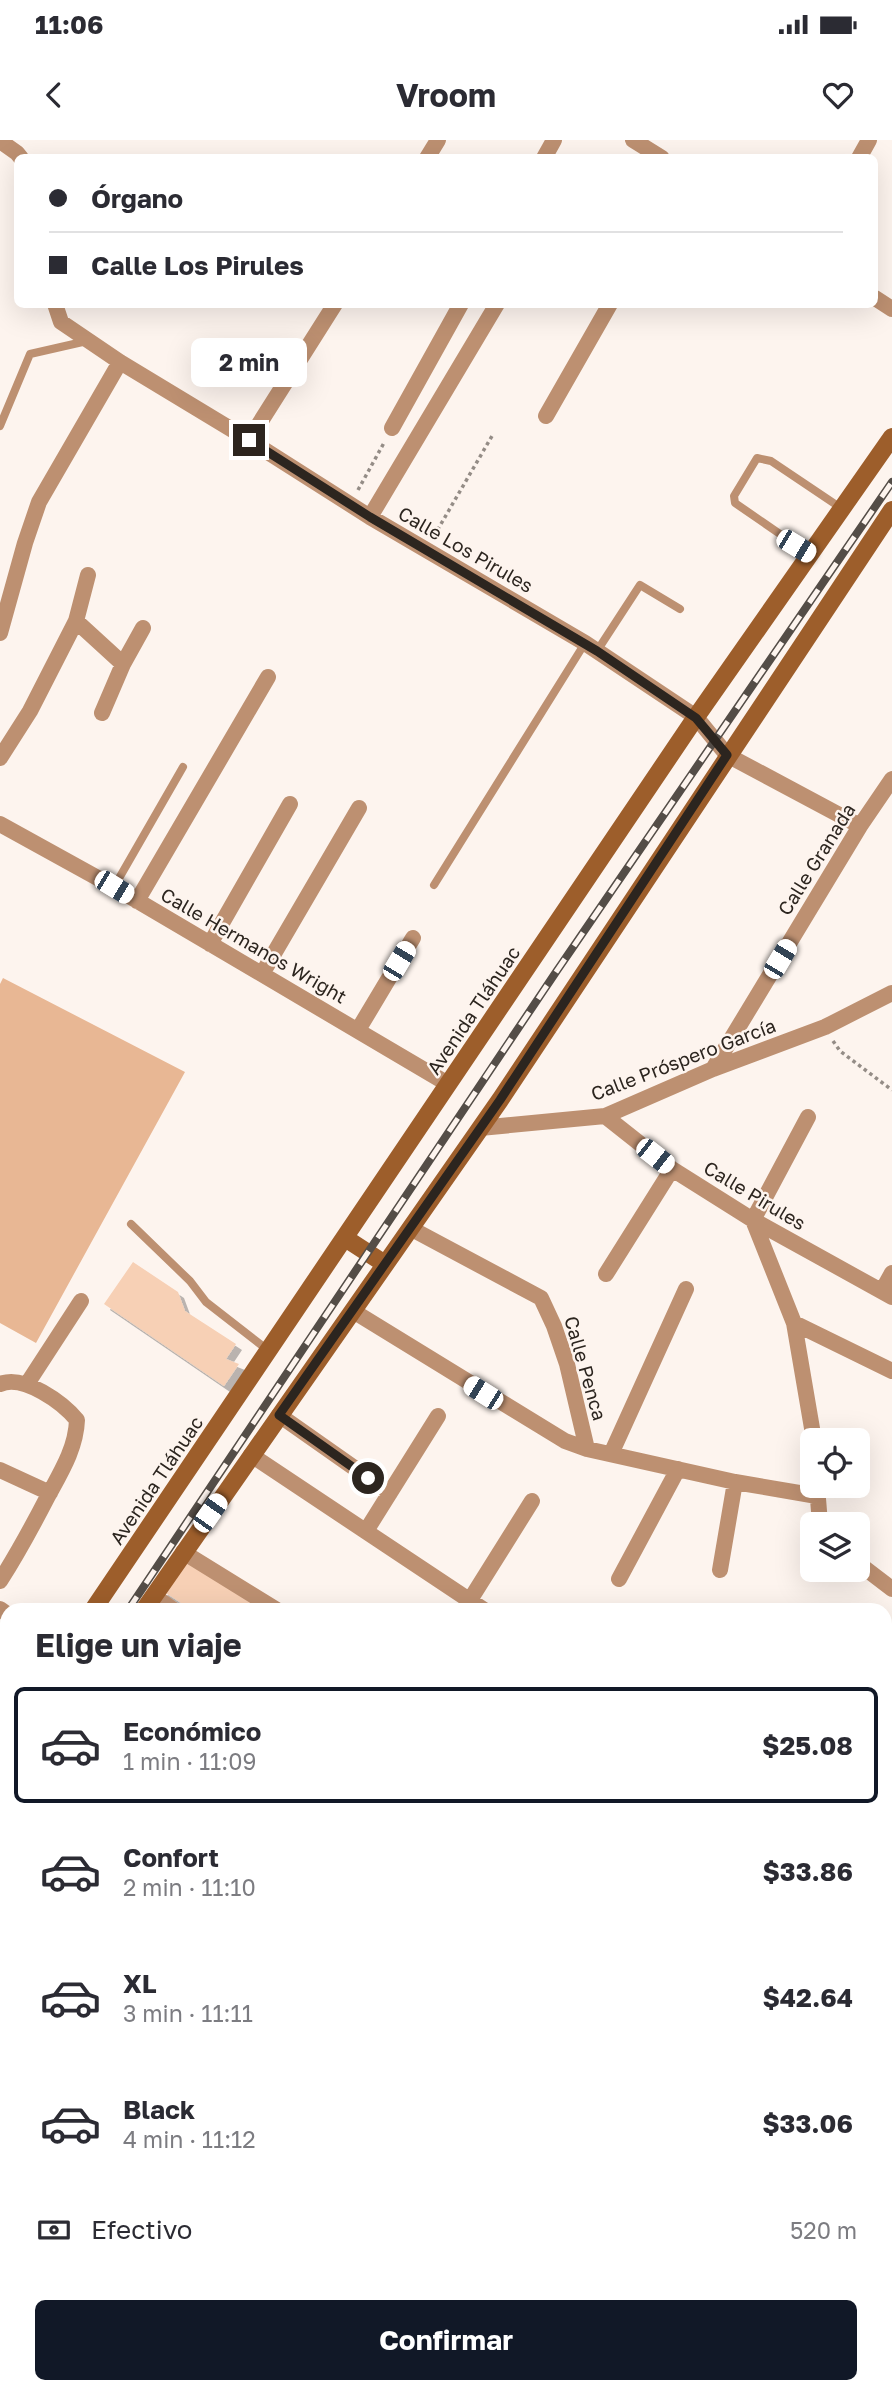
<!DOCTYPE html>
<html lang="es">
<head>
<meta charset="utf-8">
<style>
	body { margin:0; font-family:"Golos Text",sans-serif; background:#f7f7f7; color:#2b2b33; height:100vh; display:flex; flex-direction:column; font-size:26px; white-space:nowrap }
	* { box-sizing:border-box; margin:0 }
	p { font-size:23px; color:#7c7c81 }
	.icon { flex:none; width:38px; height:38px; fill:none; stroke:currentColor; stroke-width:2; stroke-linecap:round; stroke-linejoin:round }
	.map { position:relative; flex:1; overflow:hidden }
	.drawer { position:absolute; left:0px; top:1463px; width:892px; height:791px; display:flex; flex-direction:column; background:#fff; border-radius:21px 21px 0 0; box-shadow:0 7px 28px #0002 }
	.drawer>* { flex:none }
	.guide { position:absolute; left:14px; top:14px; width:864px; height:154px; border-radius:10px; box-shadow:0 7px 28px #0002; display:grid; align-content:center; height:154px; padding:0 35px; background:#fff }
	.controls { position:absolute; left:800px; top:1288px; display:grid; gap:14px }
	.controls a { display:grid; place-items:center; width:70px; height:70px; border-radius:10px; background:#fff; box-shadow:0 7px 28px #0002; font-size:35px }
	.end { position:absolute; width:32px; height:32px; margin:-16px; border:9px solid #2c251f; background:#fff; box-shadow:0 0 0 4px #fff }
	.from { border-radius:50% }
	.bubble { position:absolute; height:49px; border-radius:10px; background:#fff; box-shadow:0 7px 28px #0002; font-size:23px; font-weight:700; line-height:49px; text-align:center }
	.car { position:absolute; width:21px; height:42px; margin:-21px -10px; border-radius:9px; box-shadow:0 0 5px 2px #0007; background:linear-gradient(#fff 24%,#345 0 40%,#fff 0 76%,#345 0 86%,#fff 0) }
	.guide b { display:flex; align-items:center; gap:24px; height:66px; font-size:26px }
	.guide b+b { border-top:2px solid #e1e1e2 }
	.guide i { width:18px; height:18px; background:#2b2b33 }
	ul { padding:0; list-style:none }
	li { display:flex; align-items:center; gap:21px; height:116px; margin:0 14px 10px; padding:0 21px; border:4px solid transparent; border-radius:10px }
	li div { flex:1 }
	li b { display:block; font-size:26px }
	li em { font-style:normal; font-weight:700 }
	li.active { border-color:#111827 }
	li>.icon { width:63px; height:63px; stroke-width:1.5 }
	h2 { padding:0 35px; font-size:32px; line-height:84px }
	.pay { display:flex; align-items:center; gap:18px; height:77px; padding:0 35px; font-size:26px }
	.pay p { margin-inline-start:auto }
	.primary-button { display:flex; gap:14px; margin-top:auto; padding:14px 35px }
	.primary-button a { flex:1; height:80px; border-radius:10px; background:#111827; color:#fff; font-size:28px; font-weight:700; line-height:80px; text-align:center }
	.status { display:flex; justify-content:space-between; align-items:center; height:49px; padding:0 35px; background:#fff; direction:ltr }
	.status svg { height:19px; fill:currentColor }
	header { display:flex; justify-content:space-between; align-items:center; height:91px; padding:0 35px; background:#fff; font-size:32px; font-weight:700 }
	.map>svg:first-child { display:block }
</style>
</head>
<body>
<div class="status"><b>11:06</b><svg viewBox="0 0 49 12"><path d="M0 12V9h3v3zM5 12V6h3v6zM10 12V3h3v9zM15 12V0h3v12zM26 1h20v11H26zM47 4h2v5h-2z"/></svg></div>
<header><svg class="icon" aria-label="back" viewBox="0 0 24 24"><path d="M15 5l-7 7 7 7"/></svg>Vroom<svg class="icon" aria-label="heart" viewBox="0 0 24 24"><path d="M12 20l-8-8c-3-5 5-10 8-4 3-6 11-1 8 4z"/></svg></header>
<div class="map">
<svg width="892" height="2254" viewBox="0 0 892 2254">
	<defs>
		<filter id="shadow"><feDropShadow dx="6" dy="6" stdDeviation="0" flood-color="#0004"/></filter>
	</defs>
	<rect width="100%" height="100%" fill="#fdf4ee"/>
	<path fill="#e8b794" d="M 3,838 L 185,932 L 36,1203 L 0,1183 L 0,844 Z
		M 892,1759 L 892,2032 L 890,2059 L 886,2051 L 886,1764 Z"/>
	<path fill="#f7d0b5" filter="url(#shadow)" d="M 133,1122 L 178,1152 L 185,1171 L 236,1204 L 226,1219 L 239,1224 L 224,1246 L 104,1164 Z
		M 184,1415 L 268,1470 L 192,1470 L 161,1450 Z
		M 892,1773 L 892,1831 L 886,1820 L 886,1777 Z
		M 892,2094 L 892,2125 L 886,2115 L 886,2098 Z
		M 168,2247 L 213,2247 L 217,2254 L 158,2254 Z
		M 224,2247 L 285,2247 L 289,2254 L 229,2254 Z
		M 366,2247 L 429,2247 L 434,2254 L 370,2254 Z
		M 483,2247 L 549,2247 L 554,2254 L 488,2254 Z
		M 653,2247 L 686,2247 L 690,2254 L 641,2254 Z"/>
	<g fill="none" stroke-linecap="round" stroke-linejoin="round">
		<path stroke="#948c86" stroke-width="3.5" stroke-dasharray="3.5 3.5" stroke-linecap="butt" d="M 358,350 L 385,301
			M 434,396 L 492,296
			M 833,901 L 840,911 L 892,950
			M 886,1753 L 892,1748
			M 886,1841 L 892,1849
			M 56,2247 L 61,2254
			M 89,2254 L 101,2247"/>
		<path stroke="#bd9071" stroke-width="8" d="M 0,286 L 30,214 L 87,201
			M 809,414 L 735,363 L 734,356 L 757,318 L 771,321 L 841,368
			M 597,511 L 640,445 L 680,469
			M 434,745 L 585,503
			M 114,747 L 183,627
			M 131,1084 L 190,1141 L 206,1162 L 269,1211"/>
		<path stroke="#bd9071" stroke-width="16" d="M 633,0 L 662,18
			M 0,1 L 17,13 L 21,18
			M 427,18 L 438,0
			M 544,18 L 554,0
			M 859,18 L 869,0
			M 875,158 L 892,169
			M 55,164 L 61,182 L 120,222 L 249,300 L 370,377 L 585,503 L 696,577 L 727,615 L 860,686
			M 546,276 L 610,164
			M 392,288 L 461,164
			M 249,300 L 335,164
			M 370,377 L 497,164
			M 76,481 L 123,524
			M 0,493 L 25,403 L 39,362 L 120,222
			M 102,573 L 123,524 L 143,488
			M 0,618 L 30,571 L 76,481 L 88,435
			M 0,684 L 114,747 L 448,944
			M 137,761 L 268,537
			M 210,804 L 290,664
			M 262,834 L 359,668
			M 358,890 L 413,798
			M 713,929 L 860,686 L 892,639
			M 605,976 L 672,1029 L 753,1080 L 892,1157
			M 808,977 L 753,1080 L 794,1183 L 814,1300
			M 480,988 L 605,976 L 713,929 L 825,887 L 892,853
			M 410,1088 L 541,1158 L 554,1186 L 567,1224 L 587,1309
			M 606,1134 L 672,1029
			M 882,1151 L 892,1133
			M 353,1171 L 565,1301 L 587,1309 L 735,1342 L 817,1356
			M 794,1183 L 892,1231
			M 0,1244 C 24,1234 63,1263 77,1280 C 76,1308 61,1332 48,1356 C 33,1385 18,1413 0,1441
			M 27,1244 L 81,1161
			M 279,1275 L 390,1353
			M 611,1314 L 686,1149
			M 251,1315 L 484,1470
			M 0,1330 L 50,1353
			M 817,1346 L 820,1384
			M 366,1391 L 438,1276
			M 183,1412 L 277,1470
			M 858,1423 L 892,1449
			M 720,1430 L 735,1342
			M 619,1439 L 678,1329
			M 154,1456 L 174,1470
			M 470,1460 L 532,1361
			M 0,1469 L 7,1474
			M 0,1709 L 7,1713
			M 0,1839 L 7,1844
			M 886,2154 L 892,2165
			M 886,2200 L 892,2195
			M 464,2247 L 469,2254
			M 581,2247 L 586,2254
			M 705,2247 L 709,2254
			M 804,2254 L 815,2247"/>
		<path stroke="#bd9071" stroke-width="18" d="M 886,1646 L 892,1641
			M 0,2202 L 7,2198
			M 886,2241 L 892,2237
			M 865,2254 L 876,2247"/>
		<path stroke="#9d5e2b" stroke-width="18" d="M 345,1098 L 385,1124
			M 93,1470 L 696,577 L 892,297
			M 144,1470 L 500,960 L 892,370
			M 0,1610 L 7,1599
			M 0,1693 L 7,1682
			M 0,2218 L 7,2228
			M 20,2247 L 24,2254"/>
		<defs>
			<path id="rail" d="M 128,1470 L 556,832 L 892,342
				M 0,1662 L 7,1652"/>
		</defs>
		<use href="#rail" stroke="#544d47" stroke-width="8"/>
		<use href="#rail" stroke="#fdf4ee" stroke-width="5" stroke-dasharray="16" stroke-linecap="butt"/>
	</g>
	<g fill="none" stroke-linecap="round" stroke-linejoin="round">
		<path stroke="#2c251f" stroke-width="9" d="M 249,300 L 370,377 L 597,511 L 696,578 L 727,615 L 500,960 L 279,1275 L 368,1338"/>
	</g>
	<g text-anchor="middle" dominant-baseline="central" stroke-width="5" stroke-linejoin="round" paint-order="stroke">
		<g font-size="19" fill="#2c251f" stroke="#fdf4ee">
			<text transform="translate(466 409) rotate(30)">Calle Los Pirules</text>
			<text transform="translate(816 719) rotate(-58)">Calle Granada</text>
			<text transform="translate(254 805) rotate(30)">Calle Hermanos Wright</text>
			<text transform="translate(473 870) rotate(-56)">Avenida Tláhuac</text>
			<text transform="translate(683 919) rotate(-21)">Calle Próspero García</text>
			<text transform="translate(755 1055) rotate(31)">Calle Pirules</text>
			<text transform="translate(586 1228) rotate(74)">Calle Penca</text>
			<text transform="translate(156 1340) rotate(-56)">Avenida Tláhuac</text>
		</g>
	</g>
</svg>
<div class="controls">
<a><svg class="icon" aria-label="locate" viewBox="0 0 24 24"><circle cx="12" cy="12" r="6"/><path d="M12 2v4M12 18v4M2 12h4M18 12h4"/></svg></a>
<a><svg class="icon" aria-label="layers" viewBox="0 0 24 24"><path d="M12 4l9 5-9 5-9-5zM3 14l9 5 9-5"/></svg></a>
</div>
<i class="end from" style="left:368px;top:1338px"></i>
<i class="end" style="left:249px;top:300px"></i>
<div class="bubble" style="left:191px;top:198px;width:116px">2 min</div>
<i class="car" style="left:796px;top:406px;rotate:121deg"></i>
<i class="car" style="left:114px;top:747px;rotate:121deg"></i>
<i class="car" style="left:780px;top:819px;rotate:31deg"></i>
<i class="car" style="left:399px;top:821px;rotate:31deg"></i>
<i class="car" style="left:655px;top:1016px;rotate:128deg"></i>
<i class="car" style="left:483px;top:1253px;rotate:302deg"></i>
<i class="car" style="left:210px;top:1373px;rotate:35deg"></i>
<div class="guide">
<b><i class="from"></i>Órgano</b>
<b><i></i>Calle Los Pirules</b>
</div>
<section class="drawer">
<h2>Elige un viaje</h2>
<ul>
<li class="active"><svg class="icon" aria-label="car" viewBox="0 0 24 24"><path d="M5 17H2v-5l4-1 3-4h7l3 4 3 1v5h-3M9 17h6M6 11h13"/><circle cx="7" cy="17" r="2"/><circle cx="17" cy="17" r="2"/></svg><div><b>Económico</b><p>1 min · 11:09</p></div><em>$25.08</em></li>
<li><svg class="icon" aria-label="car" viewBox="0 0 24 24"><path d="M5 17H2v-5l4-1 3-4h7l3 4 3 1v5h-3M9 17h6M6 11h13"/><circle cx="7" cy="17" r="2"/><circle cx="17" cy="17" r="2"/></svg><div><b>Confort</b><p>2 min · 11:10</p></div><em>$33.86</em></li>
<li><svg class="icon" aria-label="car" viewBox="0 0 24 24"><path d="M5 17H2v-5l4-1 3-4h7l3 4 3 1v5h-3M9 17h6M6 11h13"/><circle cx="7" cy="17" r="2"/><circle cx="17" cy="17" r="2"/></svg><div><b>XL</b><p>3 min · 11:11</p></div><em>$42.64</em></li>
<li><svg class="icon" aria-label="car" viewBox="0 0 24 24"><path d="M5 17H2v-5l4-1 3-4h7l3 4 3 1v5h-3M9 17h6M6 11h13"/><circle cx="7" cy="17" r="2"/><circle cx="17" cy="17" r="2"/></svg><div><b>Black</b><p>4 min · 11:12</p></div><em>$33.06</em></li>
</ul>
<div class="pay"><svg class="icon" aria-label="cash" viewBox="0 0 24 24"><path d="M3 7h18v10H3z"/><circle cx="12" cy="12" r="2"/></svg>Efectivo<p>520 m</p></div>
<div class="primary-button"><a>Confirmar</a></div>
</section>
</div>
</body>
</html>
